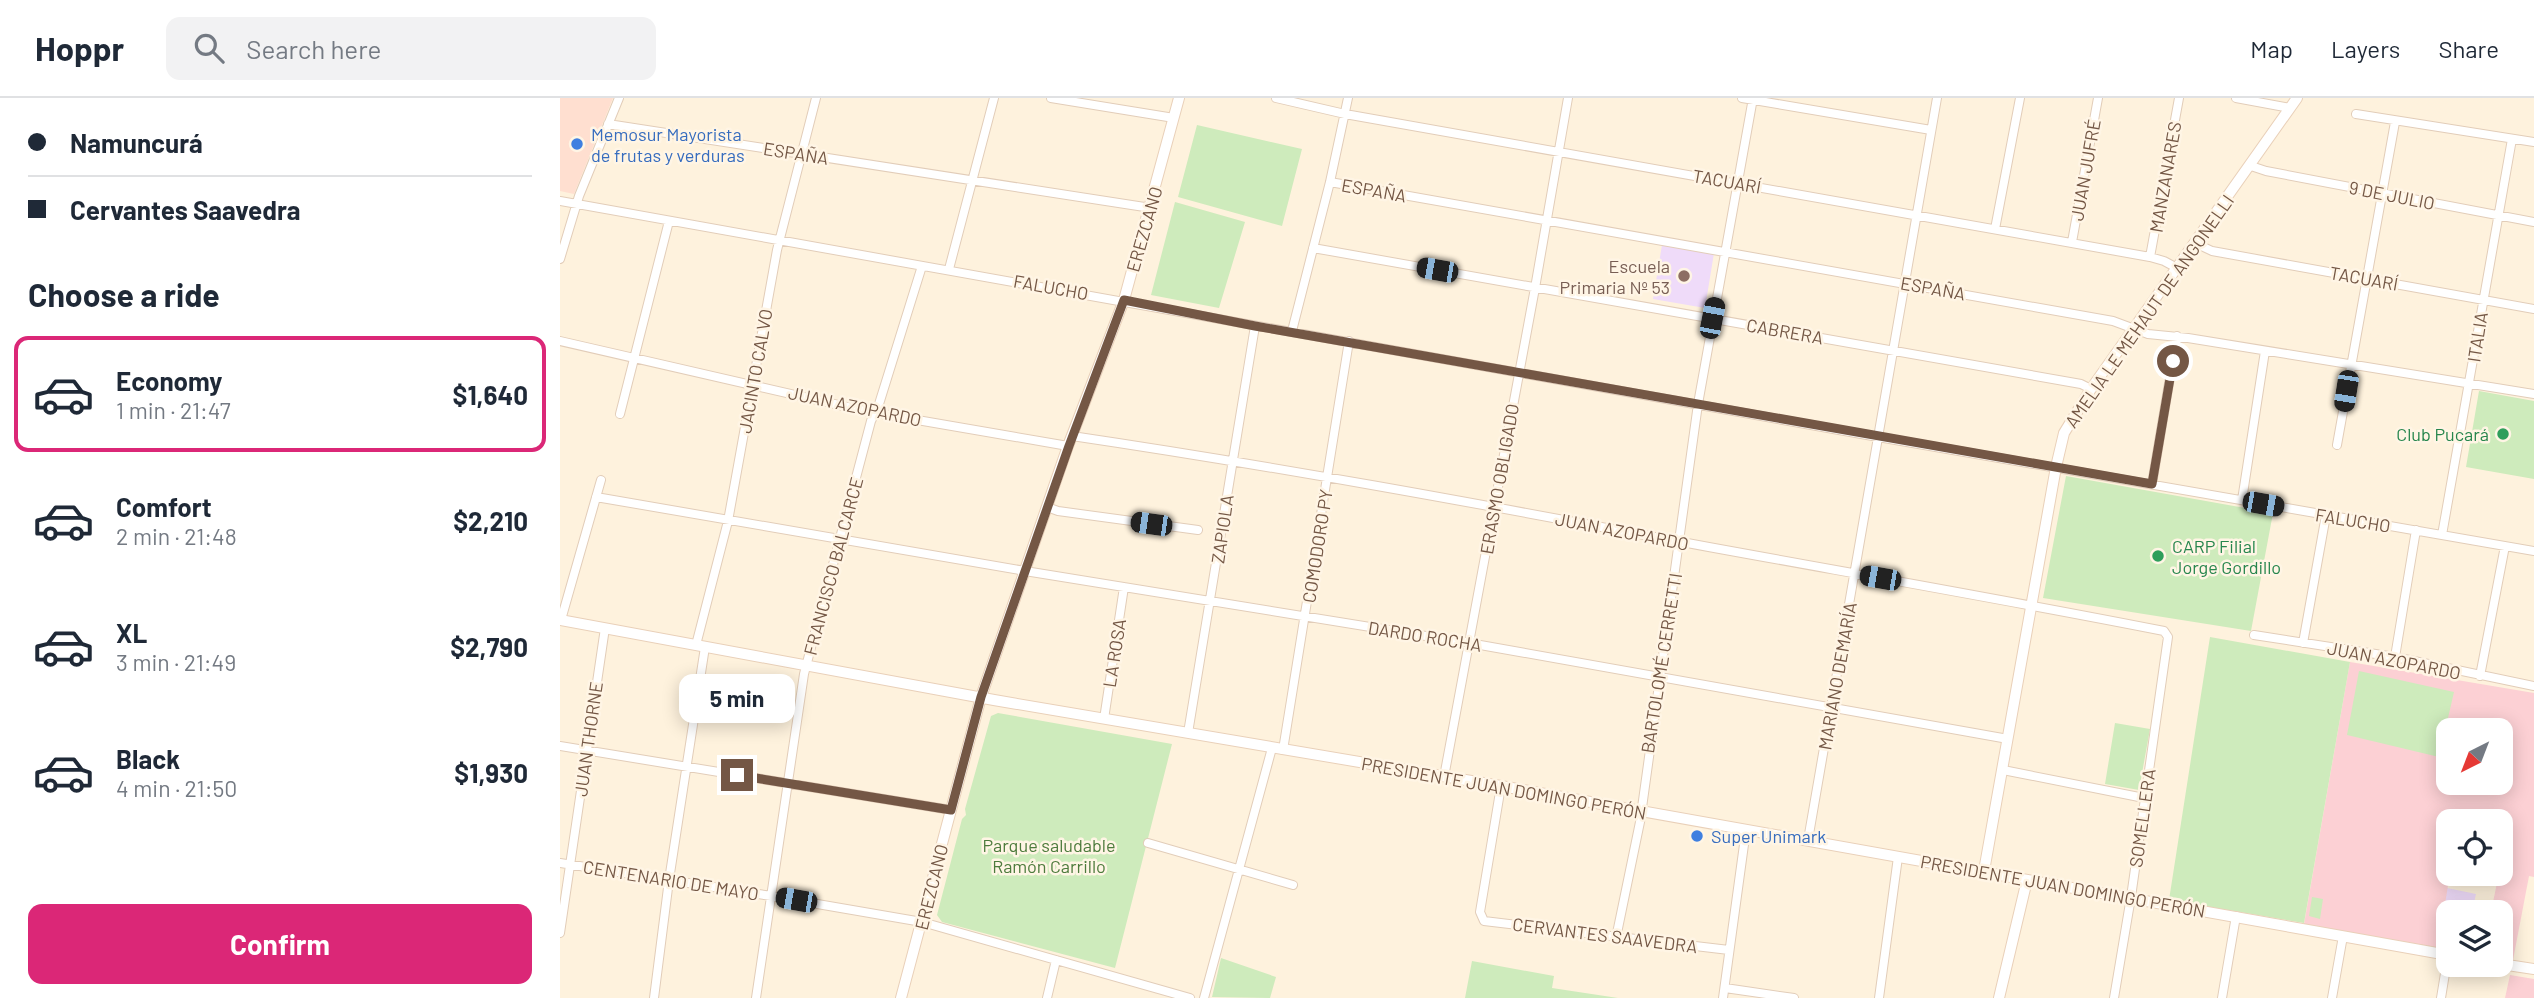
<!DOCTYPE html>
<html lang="en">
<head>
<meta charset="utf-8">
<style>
	body { margin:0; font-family:Barlow,sans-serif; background:#f2f2f3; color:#1f2937; height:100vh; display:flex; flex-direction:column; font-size:26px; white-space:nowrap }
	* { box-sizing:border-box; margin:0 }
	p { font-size:23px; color:#747a83 }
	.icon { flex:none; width:38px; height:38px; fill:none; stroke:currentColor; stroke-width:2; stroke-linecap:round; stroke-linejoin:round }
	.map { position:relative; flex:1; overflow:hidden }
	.drawer { display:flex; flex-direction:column; background:#fff; width:560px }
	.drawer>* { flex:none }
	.top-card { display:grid; align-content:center; height:154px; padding:0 28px; background:#fff }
	.needle { width:46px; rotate:222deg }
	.buttons { position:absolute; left:1876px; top:620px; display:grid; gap:14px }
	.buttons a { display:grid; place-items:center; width:77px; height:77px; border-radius:14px; background:#fff; box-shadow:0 4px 18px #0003; font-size:35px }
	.end { position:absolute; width:32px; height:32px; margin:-16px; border:9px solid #745745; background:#fff; box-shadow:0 0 0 4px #fff }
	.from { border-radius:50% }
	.bubble { position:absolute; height:49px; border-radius:14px; background:#fff; box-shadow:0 4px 18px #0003; font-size:23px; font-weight:700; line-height:49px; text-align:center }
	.car { position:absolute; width:21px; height:42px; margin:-21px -10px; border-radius:9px; box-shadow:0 0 5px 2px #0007; background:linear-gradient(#222 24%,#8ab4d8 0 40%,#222 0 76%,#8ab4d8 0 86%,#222 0) }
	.top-card b { display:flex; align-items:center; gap:24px; height:66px; font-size:26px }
	.top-card b+b { border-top:2px solid #e0e1e3 }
	.top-card i { width:18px; height:18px; background:#1f2937 }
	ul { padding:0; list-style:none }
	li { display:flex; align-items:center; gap:21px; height:116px; margin:0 14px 10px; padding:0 14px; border:4px solid transparent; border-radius:14px }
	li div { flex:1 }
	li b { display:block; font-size:26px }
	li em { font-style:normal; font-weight:700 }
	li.active { border-color:#db2777 }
	li>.icon { width:63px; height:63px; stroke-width:1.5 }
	h2 { padding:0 28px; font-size:32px; line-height:84px }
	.button { display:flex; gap:14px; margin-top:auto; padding:14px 28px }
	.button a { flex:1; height:80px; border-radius:14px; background:#db2777; color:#fff; font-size:28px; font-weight:700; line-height:80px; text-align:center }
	header { display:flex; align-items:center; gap:42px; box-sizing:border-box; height:98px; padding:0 35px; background:#fff; border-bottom:2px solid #e0e1e3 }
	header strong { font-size:33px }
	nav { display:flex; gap:38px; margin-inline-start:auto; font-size:24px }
	.search { width:490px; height:63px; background:#f2f2f3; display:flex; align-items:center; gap:18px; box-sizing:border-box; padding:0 24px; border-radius:14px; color:#747a83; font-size:26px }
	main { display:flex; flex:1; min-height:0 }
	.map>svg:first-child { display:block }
</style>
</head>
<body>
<header>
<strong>Hoppr</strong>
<div class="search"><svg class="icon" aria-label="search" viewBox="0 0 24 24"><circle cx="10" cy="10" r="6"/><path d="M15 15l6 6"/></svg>Search here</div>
<nav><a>Map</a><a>Layers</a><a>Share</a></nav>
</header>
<main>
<section class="drawer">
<div class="top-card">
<b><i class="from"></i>Namuncurá</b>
<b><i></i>Cervantes Saavedra</b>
</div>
<h2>Choose a ride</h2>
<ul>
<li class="active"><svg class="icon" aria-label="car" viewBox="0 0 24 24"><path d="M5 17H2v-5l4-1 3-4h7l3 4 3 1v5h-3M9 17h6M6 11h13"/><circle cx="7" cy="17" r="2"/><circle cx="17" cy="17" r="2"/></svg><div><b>Economy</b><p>1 min · 21:47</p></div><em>$1,640</em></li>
<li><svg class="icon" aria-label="car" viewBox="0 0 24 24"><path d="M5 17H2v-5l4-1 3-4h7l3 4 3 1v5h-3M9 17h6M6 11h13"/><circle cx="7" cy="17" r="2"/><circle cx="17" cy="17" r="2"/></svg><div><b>Comfort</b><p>2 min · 21:48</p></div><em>$2,210</em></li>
<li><svg class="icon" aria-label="car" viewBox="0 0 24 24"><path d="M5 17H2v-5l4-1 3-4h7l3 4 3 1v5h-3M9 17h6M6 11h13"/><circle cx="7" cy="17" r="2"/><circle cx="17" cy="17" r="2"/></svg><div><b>XL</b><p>3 min · 21:49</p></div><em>$2,790</em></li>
<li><svg class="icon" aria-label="car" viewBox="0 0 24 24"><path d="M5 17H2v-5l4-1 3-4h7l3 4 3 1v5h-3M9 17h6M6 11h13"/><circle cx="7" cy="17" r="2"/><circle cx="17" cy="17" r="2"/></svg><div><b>Black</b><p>4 min · 21:50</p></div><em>$1,930</em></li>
</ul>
<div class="button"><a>Confirm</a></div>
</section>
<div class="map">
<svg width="1974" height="900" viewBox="0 0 1974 900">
	<rect width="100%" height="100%" fill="#fef2dd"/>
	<path fill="#ffdfd0" d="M 0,0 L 53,0 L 14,96 L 0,93 Z"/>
	<path fill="#efdbf9" d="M 1102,147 L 1154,155 L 1145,210 L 1093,201 Z
		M 1887,790 L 1916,796 L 1912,814 L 1888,814 L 1888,851 L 1878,850 Z"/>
	<path fill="#fcd0d4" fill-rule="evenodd" d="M 1790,564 L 1974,595 L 1974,779 L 1969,778 L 1953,862 L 1941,860 L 1941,814 L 1931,814 L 1939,775 L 1941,775 L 1941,723 L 1888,723 L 1890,775 L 1878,850 L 1744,826 ZM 1888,632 L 1941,632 L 1941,684 L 1888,684 Z
		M 1950,877 L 1974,881 L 1974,900 L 1945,900 Z"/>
	<path fill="#ceebbc" d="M 637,27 L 742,51 L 722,128 L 618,99 Z
		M 615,104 L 685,124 L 659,210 L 591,197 Z
		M 1919,293 L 1974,303 L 1974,381 L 1906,369 Z
		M 1506,378 L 1713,415 L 1691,533 L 1483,500 Z
		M 1650,539 L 1790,564 L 1744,825 L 1609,802 Z
		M 1799,573 L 1894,594 L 1879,659 L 1787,637 Z
		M 438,615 L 612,646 L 555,870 L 382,824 L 377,817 L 402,721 L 406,717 L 405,711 L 431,618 Z
		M 1555,625 L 1590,631 L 1579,692 L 1545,686 Z
		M 1752,799 L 1763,801 L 1760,821 L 1749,818 Z
		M 661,860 L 716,879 L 710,900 L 652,899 Z
		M 912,863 L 994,878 L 992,890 L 1058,900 L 905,900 Z"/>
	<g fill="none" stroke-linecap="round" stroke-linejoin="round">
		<defs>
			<path id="street" d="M 491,0 L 614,20
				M 716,0 L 785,16 L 1590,159 L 1604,163 L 1617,170
				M 1182,0 L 1371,32
				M 1676,0 L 1730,10
				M 1796,16 L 1974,44
				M 48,26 L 591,110
				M 1691,68 L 1706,73 L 1974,124
				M 770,84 L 1553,223 L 1588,236 L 1628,240 L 1974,296
				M 0,103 L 1318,339 L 1974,453
				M 1435,131 L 1460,0
				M 1512,144 L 1538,0
				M 1635,145 L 1652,153 L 1974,211
				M 753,150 L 1521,286 L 1531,291
				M 1590,159 L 1619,0
				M 0,161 L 19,98 L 59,0
				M 389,171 L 434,0
				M 732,233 L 770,84 L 788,0
				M 0,243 L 305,313 L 508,348
				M 60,316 L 109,123
				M 512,338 C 714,368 915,405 1116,443 C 1279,473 1442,501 1604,533 L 1608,539 L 1571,799 L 1554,900
				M 1777,347 L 1835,24
				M 1592,386 L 1617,238
				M 36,399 L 465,473 L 909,545 L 1448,641
				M 1682,402 L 1705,253
				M 487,409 L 498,413 L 638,432
				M 1882,437 L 1952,41
				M 1,522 L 41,382
				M 1694,537 L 1835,559 L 1974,588
				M 1743,545 L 1766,417
				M 136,547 L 168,423 L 217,152 L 256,0
				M 1835,559 L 1856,432
				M 1920,578 L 1945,448
				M 544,621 L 564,489
				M 628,635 L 695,228
				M 0,648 L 391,712
				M 723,652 L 789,243
				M 1443,672 L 1584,700
				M 884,679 L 975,190 L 1008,0
				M 941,688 L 920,814 L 924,823 L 1169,852
				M 1248,742 L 1377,0
				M 588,745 L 733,787
				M 0,765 L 211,798 L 362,824 L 630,900
				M 0,835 L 45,530
				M 1056,840 L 1080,724 L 1138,306 L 1193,0
				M 1165,890 L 1234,900
				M 94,900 L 109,782 L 145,549
				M 196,900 L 244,576 L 311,323 L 319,306 L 362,168
				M 487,900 L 496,862
				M 644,900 L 712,650
				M 1163,900 L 1186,732
				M 1319,900 L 1338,759
				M 1662,900 L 1676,818
				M 1772,900 L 1783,838
				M 1881,900 L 1888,857"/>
			<path id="secondary" d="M 0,522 L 434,602 L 941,688 L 1888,857
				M 1424,773 L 1496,369 L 1504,335 L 1531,291 L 1737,0
				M 1941,866 L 1974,871
				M 341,900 L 421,599 L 508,348 L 564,202 L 619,0
				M 1439,900 L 1467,782"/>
		</defs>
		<use href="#street" stroke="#e2cdb9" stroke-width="10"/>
		<use href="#secondary" stroke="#e9d0b9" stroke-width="12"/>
		<use href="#street" stroke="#fff" stroke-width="8"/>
		<use href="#secondary" stroke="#fff" stroke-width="10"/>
	</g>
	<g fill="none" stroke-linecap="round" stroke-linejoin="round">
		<path stroke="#745745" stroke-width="9" d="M 177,677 L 391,712 L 421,599 L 509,348 L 564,202 L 695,228 L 1592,386 L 1613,263"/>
	</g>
	<g fill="#3f7fe0" stroke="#fff5e5" stroke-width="2.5">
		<circle cx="17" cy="46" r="7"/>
		<circle cx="1137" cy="738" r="7"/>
	</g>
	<circle fill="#8d6e63" stroke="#fff5e5" stroke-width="2.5" cx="1124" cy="178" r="7"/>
	<g fill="#2e9e5b" stroke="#fff5e5" stroke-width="2.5">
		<circle cx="1943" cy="336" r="7"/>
		<circle cx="1598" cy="458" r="7"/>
	</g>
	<g text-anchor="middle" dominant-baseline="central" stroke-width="5" stroke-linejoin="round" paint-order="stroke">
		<g font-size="18" fill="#366cbe" stroke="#fff5e5" text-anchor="start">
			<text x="31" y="36">Memosur Mayorista<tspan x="31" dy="21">de frutas y verduras</tspan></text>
			<text x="1151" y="738">Super Unimark</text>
		</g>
		<g font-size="18" fill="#745745" stroke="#fff5e5">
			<text transform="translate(236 55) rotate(9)">ESPAÑA</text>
			<text transform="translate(1525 72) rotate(-80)">JUAN JUFRÉ</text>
			<text transform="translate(1605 79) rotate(-80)">MANZANARES</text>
			<text transform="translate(1167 83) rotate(10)">TACUARÍ</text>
			<text transform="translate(814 92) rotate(10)">ESPAÑA</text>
			<text transform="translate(1832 97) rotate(11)">9 DE JULIO</text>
			<text transform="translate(584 131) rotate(-74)">EREZCANO</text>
			<text transform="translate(1804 180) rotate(10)">TACUARÍ</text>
			<text transform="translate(491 189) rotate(10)">FALUCHO</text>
			<text transform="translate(1373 190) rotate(10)">ESPAÑA</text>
			<text transform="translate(1589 213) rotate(-55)">AMELIA LE MEHAUT DE ANGONELLI</text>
			<text transform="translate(1225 233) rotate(10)">CABRERA</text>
			<text transform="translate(1917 239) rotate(-81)">ITALIA</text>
			<text transform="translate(195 273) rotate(-80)">JACINTO CALVO</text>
			<text transform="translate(295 308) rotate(12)">JUAN AZOPARDO</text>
			<text transform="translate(939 381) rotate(-80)">ERASMO OBLIGADO</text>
			<text transform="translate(1793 422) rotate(9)">FALUCHO</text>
			<text transform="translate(662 431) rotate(-82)">ZAPIOLA</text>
			<text transform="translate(1062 433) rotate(11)">JUAN AZOPARDO</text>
			<text transform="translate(757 448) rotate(-81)">COMODORO PY</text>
			<text transform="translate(273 468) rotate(-75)">FRANCISCO BALCARCE</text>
			<text transform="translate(865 538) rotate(9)">DARDO ROCHA</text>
			<text transform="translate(554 555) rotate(-81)">LA ROSA</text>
			<text transform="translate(1834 562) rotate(11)">JUAN AZOPARDO</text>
			<text transform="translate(1101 565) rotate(-81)">BARTOLOMÉ CERRETTI</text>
			<text transform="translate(1277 578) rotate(-80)">MARIANO DEMARÍA</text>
			<text transform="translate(28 641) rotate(-82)">JUAN THORNE</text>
			<text transform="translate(944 690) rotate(10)">PRESIDENTE JUAN DOMINGO PERÓN</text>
			<text transform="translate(1582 720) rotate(-82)">SOMELLERA</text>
			<text transform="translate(111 782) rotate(9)">CENTENARIO DE MAYO</text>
			<text transform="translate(1503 788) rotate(10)">PRESIDENTE JUAN DOMINGO PERÓN</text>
			<text transform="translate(371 789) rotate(-76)">EREZCANO</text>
			<text transform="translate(1045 837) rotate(7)">CERVANTES SAAVEDRA</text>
		</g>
		<g font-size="18" fill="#785e54" stroke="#fff5e5" text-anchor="end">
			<text x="1110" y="168">Escuela<tspan x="1110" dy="21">Primaria Nº 53</tspan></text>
		</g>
		<g font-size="18" fill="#27864d" stroke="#fff5e5" text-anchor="end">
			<text x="1929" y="336">Club Pucará</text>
			<text x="1612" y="448" text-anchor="start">CARP Filial<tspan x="1612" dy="21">Jorge Gordillo</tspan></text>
		</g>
		<g font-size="18" fill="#4d7b3c" stroke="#fff5e5">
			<text x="489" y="747">Parque saludable<tspan x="489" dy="21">Ramón Carrillo</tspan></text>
		</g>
	</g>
</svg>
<div class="buttons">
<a><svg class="needle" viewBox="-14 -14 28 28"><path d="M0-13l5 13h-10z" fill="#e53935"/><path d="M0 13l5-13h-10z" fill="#747a83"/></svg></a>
<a><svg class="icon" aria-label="locate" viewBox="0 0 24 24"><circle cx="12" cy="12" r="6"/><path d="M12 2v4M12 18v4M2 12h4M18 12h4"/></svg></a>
<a><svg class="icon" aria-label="layers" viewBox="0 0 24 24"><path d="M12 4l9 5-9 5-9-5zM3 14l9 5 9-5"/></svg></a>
</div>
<i class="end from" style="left:1613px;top:263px"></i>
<i class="end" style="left:177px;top:677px"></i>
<div class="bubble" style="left:119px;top:576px;width:116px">5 min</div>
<i class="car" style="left:877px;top:172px;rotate:280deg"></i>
<i class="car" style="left:1152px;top:220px;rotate:11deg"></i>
<i class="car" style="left:1786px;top:293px;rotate:189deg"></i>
<i class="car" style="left:1703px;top:406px;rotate:100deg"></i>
<i class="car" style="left:591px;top:426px;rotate:278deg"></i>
<i class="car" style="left:1320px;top:480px;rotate:280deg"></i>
<i class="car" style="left:236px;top:802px;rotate:280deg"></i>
</div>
</main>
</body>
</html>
